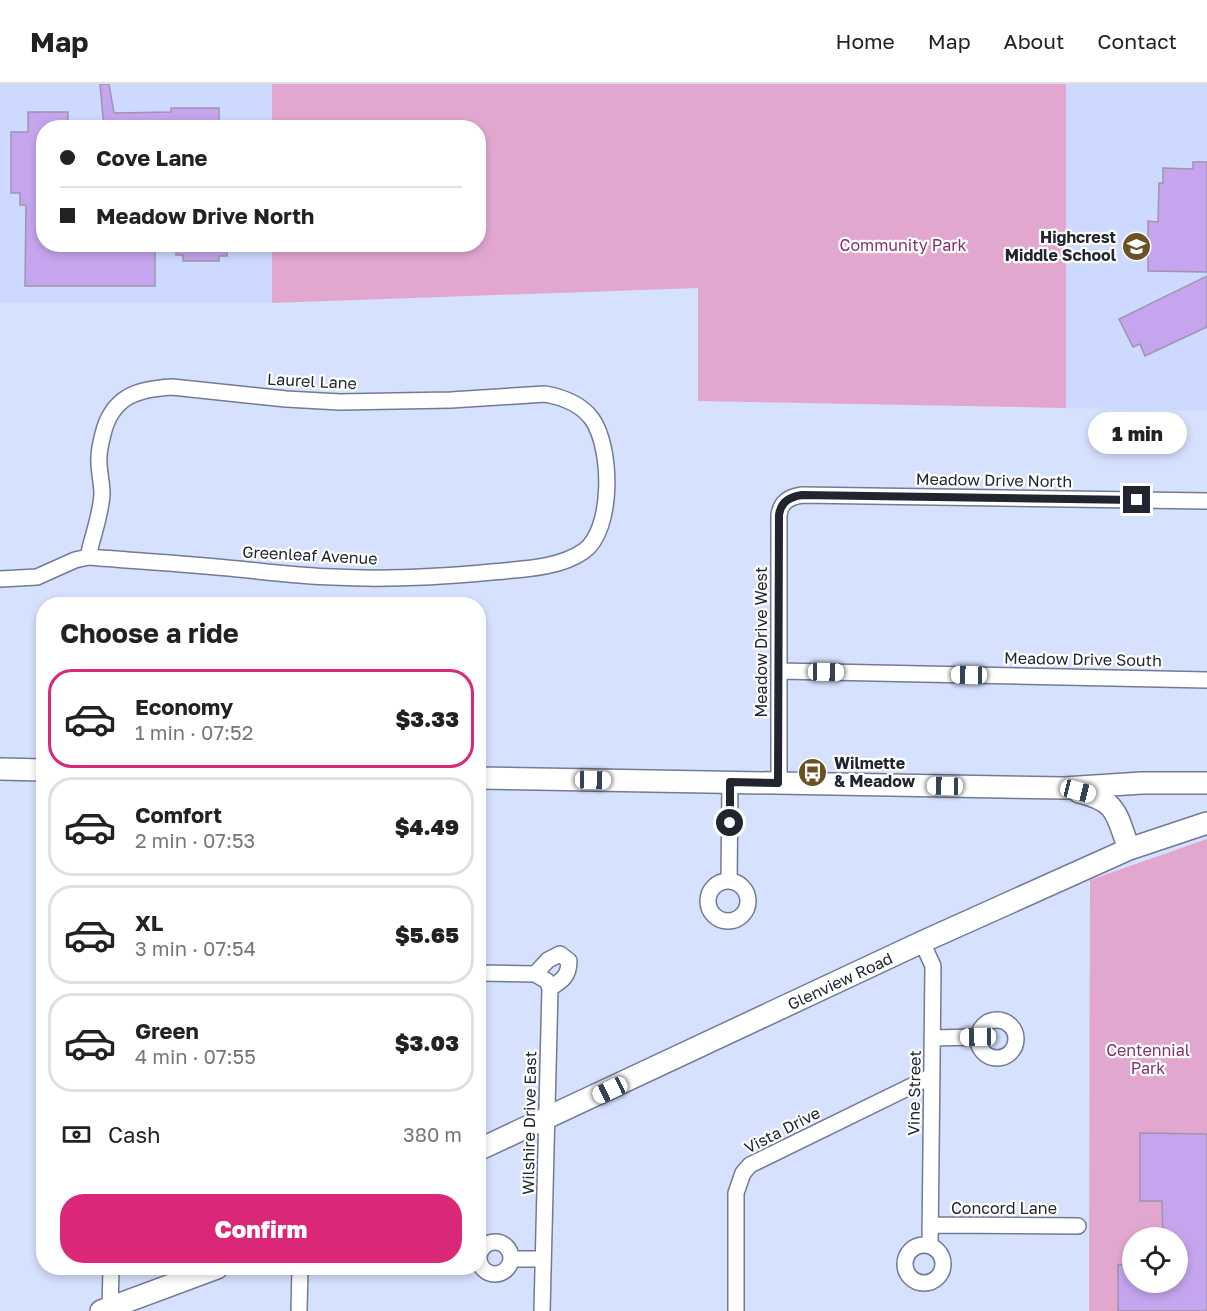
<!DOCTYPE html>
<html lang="en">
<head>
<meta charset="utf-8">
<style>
	body { margin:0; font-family:"Golos Text",sans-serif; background:#f2f2f2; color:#222; height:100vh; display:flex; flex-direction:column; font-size:22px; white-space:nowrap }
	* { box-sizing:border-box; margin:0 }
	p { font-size:20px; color:#767676 }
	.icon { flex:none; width:33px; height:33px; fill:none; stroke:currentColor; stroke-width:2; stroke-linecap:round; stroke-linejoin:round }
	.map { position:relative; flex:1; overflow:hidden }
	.drawer { position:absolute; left:36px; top:513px; width:450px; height:678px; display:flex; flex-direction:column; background:#fff; border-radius:24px; box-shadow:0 3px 9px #0003 }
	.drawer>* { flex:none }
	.hud { position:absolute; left:36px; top:36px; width:450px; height:132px; border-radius:24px; box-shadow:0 3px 9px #0003; display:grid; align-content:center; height:132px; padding:0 24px; background:#fff }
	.fabs { position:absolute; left:1122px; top:1143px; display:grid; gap:12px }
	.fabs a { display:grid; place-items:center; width:66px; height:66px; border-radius:50%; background:#fff; box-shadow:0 3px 9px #0003; font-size:30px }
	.end { position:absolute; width:27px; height:27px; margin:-14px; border:8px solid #212530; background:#fff; box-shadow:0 0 0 3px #fff }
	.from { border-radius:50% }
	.bubble { position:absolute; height:42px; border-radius:21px; background:#fff; box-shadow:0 3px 9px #0003; font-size:20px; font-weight:800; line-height:42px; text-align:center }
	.car { position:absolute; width:18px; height:36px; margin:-18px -9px; border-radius:8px; box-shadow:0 0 4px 2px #0007; background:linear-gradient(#fff 24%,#345 0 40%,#fff 0 76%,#345 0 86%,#fff 0) }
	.hud b { display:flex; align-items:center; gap:21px; height:57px; font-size:22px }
	.hud b+b { border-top:2px solid #e0e0e0 }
	.hud i { width:15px; height:15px; background:#222 }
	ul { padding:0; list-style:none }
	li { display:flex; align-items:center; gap:18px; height:99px; margin:0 12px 9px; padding:0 12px; border:3px solid #e0e0e0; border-radius:24px }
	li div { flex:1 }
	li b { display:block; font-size:22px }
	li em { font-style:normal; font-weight:800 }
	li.active { border-color:#db2777 }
	li>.icon { width:54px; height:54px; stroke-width:1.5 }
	h2 { padding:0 24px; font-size:27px; line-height:72px }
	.pay { display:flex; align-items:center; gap:15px; height:66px; padding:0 24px; font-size:22px }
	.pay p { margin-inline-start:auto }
	.primary-button { display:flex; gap:12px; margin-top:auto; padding:12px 24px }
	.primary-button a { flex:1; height:69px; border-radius:24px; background:#db2777; color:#fff; font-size:24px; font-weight:800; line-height:69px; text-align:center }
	header { display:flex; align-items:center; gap:36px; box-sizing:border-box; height:84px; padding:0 30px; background:#fff; border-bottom:2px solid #e0e0e0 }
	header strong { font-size:28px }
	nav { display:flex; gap:33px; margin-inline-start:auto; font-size:21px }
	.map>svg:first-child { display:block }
</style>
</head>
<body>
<header>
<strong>Map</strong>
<nav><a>Home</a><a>Map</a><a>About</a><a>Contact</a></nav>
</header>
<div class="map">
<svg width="1207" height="1227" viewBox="0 0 1207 1227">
	<rect width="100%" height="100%" fill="#d6e1fe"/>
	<path fill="#cdd9fe" d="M 0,0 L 272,0 L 272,43 L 44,44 L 44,160 L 272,161 L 272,219 L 0,219 Z
		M 1066,0 L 1207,0 L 1207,327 L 1066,324 Z"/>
	<path fill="#e2a7cf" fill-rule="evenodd" d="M 272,0 L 1066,0 L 1066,324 L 698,317 L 698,204 L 272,219 L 272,161 L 478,160 L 478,44 L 272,43 Z
		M 1207,755 L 1207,1227 L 1089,1227 L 1090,796 ZM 1132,1154 L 1178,1154 L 1178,1198 L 1132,1198 Z"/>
	<path fill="#c5a5ed" stroke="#9f94af" stroke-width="1.5" d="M 100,0 L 109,0 L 114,29 L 171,28 L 171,24 L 219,24 L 219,44 L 104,44 Z
		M 28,28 L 68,28 L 68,44 L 44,44 L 44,160 L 155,160 L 155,202 L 25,202 L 26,121 L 20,121 L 20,109 L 11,109 L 11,48 L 28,48 Z
		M 1193,78 L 1207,78 L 1207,188 L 1148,187 L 1148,137 L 1158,138 L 1159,99 L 1163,99 L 1163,84 L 1193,85 Z
		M 176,160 L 227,160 L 227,172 L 219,172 L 219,177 L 183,177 L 183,171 L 176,171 Z
		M 1207,192 L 1207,243 L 1145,272 L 1140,260 L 1133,263 L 1119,235 Z
		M 1140,1049 L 1207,1050 L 1207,1227 L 1118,1227 L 1118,1181 L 1132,1180 L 1132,1198 L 1178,1198 L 1178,1154 L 1163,1154 L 1162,1117 L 1140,1117 Z"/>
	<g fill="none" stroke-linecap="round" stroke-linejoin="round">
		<defs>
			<path id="street" d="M 0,495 L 37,493 L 75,476 L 88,473 C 138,477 188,480 238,485 C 269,488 301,492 333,493 C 385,496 439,493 492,488 C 521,485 558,485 584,467 C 614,445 612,363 592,335 C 581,320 562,313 545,310 L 451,316 L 340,318 L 286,315 L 172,303 C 136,305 112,313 103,350 C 101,358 99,366 99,373 C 98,385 102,397 102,410 C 101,431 92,453 88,473
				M 779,587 L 1207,596
				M 779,699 L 779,431 C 781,417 790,413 802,411 L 1207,417
				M 729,797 L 730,698
				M708 817a20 20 0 1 1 40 0a20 20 0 1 1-40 0Z
				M 922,858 L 933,882 L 930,1161
				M 478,889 L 535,890 L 547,897 L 550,904 L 542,1227
				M 535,890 L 548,876 L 560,870 L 569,877 C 569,892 562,897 550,904
				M978 955a19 19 0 1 1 38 0a19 19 0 1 1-38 0Z
				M 932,954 L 978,953
				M 930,1141 L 1078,1142
				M479 1174a16 16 0 1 1 32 0a16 16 0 1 1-32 0Z
				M905 1180a19 19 0 1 1 38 0a19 19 0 1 1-38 0Z
				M 512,1175 L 543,1175
				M 110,1227 L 111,1184
				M 299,1227 L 300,1184
				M 736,1227 L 736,1109 L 743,1089 L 750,1081 L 932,992"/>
			<path id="secondary" d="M 0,685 L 44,686
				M 478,694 L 1064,704 L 1142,699 L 1207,699
				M 1079,708 C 1118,717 1116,730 1129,765
				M 478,1066 L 922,858 L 1129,765 L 1207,739
				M 101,1227 L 217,1184"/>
		</defs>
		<use href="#street" stroke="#727b96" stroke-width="18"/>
		<use href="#secondary" stroke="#727b96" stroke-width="24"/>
		<use href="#street" stroke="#fff" stroke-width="15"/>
		<use href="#secondary" stroke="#fff" stroke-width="21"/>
	</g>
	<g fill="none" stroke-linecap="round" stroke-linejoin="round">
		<path stroke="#212530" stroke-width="8" d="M 730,739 L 730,698 L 778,699 L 779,431 C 781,417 790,413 802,411 L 1137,416"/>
	</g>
	<defs>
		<symbol id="school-disc" viewBox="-11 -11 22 22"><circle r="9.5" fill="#6a5222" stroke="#fff"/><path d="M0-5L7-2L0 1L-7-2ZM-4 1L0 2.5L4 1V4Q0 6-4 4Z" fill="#fff"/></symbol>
		<symbol id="bus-disc" viewBox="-11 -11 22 22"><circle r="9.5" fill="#6a5222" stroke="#fff"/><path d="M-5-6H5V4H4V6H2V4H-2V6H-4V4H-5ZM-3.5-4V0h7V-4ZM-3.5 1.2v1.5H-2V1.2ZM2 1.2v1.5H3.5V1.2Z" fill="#fff"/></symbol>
	</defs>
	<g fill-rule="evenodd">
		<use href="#school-disc" x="1120" y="146" width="33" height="33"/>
		<use href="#bus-disc" x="796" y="672" width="33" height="33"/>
	</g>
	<g text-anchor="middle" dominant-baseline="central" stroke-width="4.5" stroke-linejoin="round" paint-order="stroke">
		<g font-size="16" font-weight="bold" fill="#212530" stroke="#fff" text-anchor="end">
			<text x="1116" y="153">Highcrest<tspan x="1116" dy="18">Middle School</tspan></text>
			<text x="834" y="679" text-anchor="start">Wilmette<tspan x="834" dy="18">&amp; Meadow</tspan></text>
		</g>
		<g font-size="16" fill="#83306e" stroke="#fff">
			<text x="903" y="161">Community Park</text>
			<text x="1148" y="966">Centennial<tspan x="1148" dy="18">Park</tspan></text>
		</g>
		<g font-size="16" fill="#212530" stroke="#fff">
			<text transform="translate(312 297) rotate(3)">Laurel Lane</text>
			<text transform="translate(994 396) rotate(1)">Meadow Drive North</text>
			<text transform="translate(310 471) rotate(3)">Greenleaf Avenue</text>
			<text transform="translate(761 558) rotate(-90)">Meadow Drive West</text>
			<text transform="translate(1083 575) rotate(1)">Meadow Drive South</text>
			<text transform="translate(840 897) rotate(-25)">Glenview Road</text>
			<text transform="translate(914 1009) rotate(-89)">Vine Street</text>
			<text transform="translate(529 1039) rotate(-89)">Wilshire Drive East</text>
			<text transform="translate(782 1046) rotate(-27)">Vista Drive</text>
			<text x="1004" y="1124">Concord Lane</text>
		</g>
	</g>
</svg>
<div class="fabs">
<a><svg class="icon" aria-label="locate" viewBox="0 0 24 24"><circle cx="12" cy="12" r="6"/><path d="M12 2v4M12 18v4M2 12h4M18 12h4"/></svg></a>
</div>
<i class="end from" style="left:730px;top:739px"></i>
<i class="end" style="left:1137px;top:416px"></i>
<div class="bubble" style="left:1088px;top:328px;width:99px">1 min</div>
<i class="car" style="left:826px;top:588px;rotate:91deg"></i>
<i class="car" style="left:969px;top:591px;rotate:271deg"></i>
<i class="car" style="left:593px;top:696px;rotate:91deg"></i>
<i class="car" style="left:945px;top:702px;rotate:271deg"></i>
<i class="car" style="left:1078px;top:707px;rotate:104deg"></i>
<i class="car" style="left:978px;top:953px;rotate:269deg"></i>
<i class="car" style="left:610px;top:1006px;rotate:245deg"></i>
<div class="hud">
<b><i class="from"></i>Cove Lane</b>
<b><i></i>Meadow Drive North</b>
</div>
<section class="drawer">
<h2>Choose a ride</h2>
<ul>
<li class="active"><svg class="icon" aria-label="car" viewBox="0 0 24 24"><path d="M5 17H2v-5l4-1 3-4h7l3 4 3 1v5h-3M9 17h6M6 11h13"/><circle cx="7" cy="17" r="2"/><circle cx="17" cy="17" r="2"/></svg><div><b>Economy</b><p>1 min · 07:52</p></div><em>$3.33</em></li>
<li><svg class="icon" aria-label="car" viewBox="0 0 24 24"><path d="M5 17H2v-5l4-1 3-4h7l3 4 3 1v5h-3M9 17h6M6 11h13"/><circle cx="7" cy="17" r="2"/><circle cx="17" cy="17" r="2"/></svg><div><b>Comfort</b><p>2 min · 07:53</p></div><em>$4.49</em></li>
<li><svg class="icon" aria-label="car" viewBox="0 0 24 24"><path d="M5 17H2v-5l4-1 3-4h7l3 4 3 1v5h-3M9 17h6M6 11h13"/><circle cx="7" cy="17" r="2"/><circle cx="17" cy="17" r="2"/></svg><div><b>XL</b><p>3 min · 07:54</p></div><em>$5.65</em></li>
<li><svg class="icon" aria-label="car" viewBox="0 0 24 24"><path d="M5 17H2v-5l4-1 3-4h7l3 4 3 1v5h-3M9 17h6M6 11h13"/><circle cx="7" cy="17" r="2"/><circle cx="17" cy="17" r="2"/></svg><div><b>Green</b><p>4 min · 07:55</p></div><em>$3.03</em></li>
</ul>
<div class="pay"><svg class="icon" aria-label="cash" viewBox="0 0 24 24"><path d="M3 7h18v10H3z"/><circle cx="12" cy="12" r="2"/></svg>Cash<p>380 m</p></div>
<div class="primary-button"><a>Confirm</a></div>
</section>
</div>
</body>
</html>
